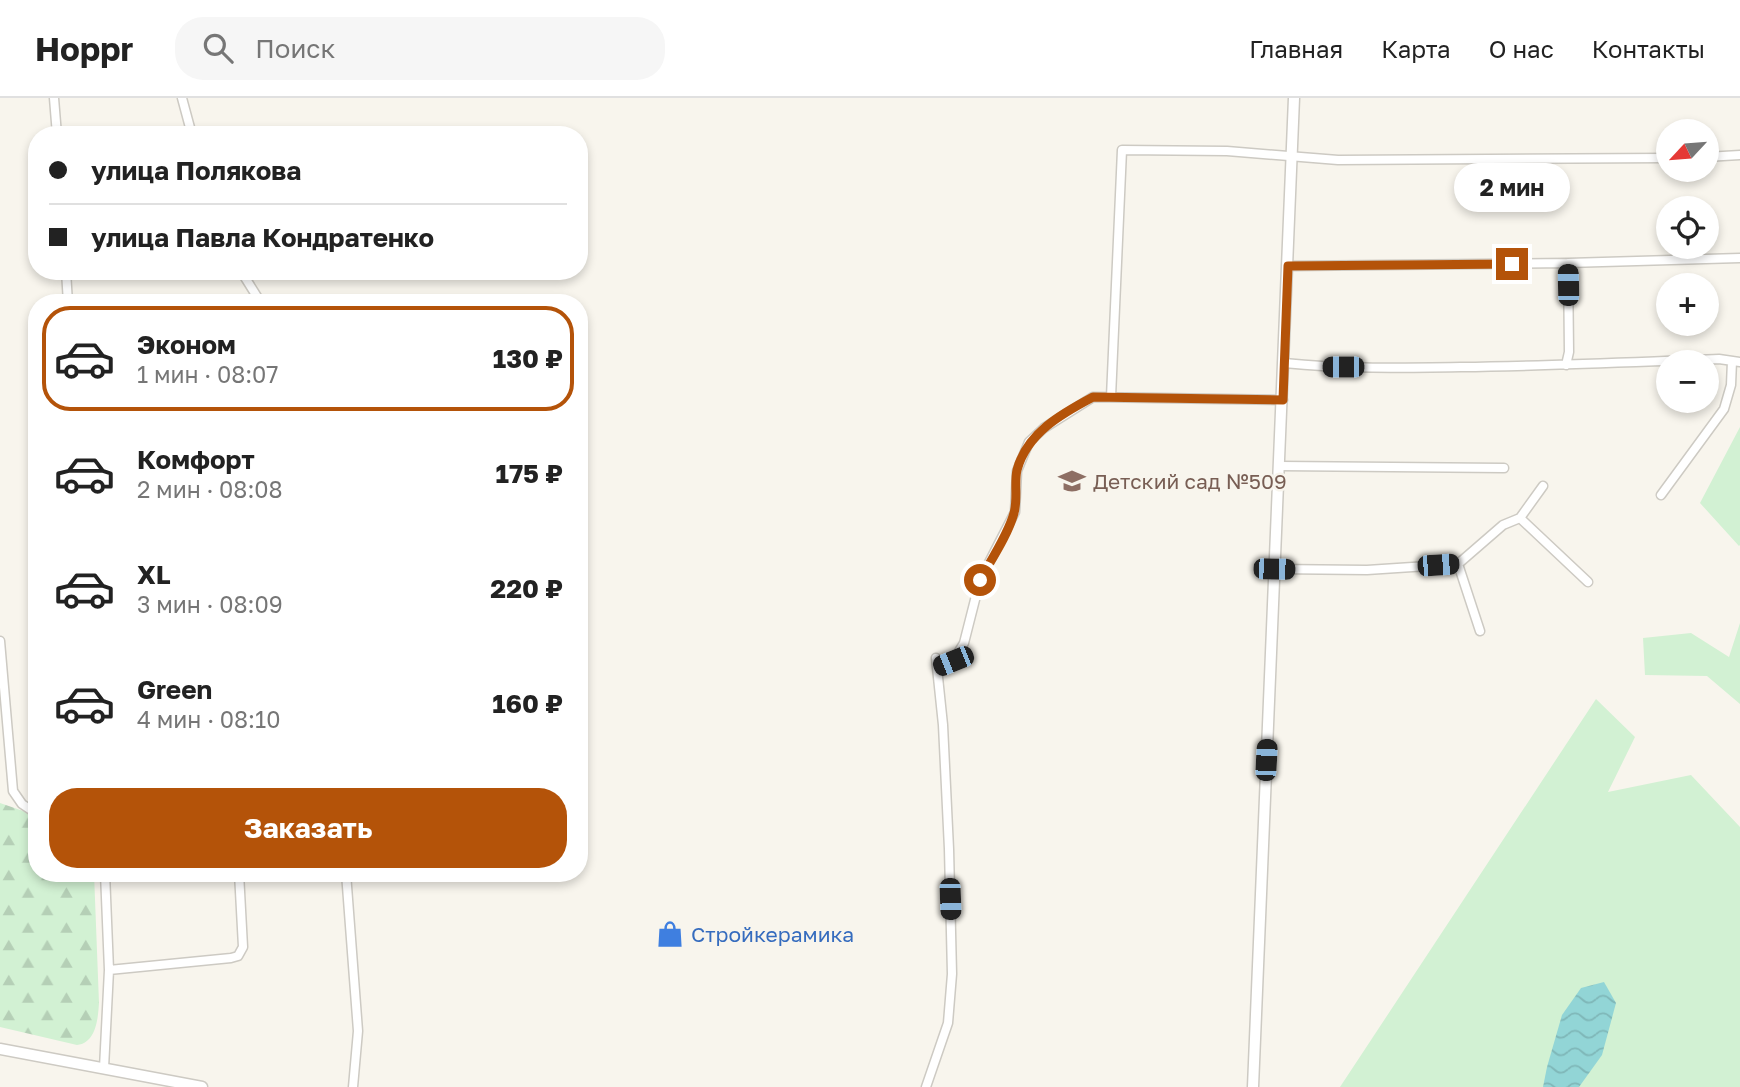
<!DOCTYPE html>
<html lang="ru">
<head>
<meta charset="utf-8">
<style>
	body { margin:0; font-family:"Golos Text",sans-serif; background:#f6f6f6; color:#222; height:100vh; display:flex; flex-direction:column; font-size:26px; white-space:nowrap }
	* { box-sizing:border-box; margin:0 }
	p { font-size:23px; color:#767676 }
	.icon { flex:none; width:38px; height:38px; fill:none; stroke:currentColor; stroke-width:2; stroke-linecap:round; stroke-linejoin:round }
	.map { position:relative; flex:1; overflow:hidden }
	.panel { position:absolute; left:28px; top:196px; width:560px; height:588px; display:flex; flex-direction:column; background:#fff; border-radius:28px; box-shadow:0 4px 10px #0003 }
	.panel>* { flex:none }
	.banner { position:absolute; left:28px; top:28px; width:560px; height:154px; border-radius:28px; box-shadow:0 4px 10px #0003; display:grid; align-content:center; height:154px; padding:0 21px; background:#fff }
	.needle { width:46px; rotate:244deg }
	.fabs { position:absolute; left:1656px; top:21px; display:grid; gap:14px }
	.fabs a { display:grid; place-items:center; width:63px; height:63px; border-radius:50%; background:#fff; box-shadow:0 4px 10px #0003; font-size:35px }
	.end { position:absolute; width:32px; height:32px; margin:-16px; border:9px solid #b45309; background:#fff; box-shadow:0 0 0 4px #fff }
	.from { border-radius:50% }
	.bubble { position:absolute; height:49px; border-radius:24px; background:#fff; box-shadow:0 4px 10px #0003; font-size:23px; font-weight:700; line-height:49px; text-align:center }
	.car { position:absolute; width:21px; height:42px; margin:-21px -10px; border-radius:9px; box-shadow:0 0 5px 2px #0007; background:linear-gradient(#222 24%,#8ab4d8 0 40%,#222 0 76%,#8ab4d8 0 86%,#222 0) }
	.banner b { display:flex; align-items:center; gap:24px; height:66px; font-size:26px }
	.banner b+b { border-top:2px solid #e0e0e0 }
	.banner i { width:18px; height:18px; background:#222 }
	ul { padding:12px 0 0; list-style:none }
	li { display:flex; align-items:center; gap:21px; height:105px; margin:0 14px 10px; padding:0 7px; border:4px solid transparent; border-radius:28px }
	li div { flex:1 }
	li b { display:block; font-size:26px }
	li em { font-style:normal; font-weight:700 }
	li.active { border-color:#b45309 }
	li>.icon { width:63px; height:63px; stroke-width:1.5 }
	.button { display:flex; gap:14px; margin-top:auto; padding:14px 21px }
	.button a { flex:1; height:80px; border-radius:28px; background:#b45309; color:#fff; font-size:28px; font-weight:700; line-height:80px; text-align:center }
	header { display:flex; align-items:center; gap:42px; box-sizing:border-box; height:98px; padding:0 35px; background:#fff; border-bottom:2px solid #e0e0e0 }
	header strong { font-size:33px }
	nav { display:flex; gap:38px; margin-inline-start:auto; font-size:24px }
	.search { width:490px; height:63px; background:#f6f6f6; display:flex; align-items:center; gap:18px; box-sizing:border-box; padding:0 24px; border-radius:28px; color:#767676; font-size:26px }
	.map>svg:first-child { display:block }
</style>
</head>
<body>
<header>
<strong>Hoppr</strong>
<div class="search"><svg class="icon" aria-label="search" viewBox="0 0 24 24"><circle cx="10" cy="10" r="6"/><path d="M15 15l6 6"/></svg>Поиск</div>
<nav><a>Главная</a><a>Карта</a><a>О нас</a><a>Контакты</a></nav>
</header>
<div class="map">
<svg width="1740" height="989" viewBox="0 0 1740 989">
	<defs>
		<pattern id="forest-firs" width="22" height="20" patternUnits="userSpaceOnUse" patternTransform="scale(1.75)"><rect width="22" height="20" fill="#d2f1d3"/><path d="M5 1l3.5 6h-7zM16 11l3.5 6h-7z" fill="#b5cfb6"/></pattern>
		<pattern id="water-waves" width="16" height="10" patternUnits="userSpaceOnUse" patternTransform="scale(1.75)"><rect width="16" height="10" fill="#92d5d6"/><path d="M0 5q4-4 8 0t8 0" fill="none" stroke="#7fb7b8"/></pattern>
	</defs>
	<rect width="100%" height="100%" fill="#f8f5ed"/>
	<path fill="url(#forest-firs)" d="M 0,705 L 29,715 L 37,721 L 37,775 L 94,775 L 99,905 C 98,921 96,945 77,947 L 0,929 Z"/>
	<path fill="#d2f1d3" d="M 1740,329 L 1740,447 L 1739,448 L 1700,405 Z
		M 1740,525 L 1740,606 L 1707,578 L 1645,577 L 1643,540 L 1691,535 L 1729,559 Z
		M 1596,601 L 1635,639 L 1608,694 L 1691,677 L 1740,729 L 1740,989 L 1340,989 Z"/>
	<path fill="url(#water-waves)" d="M 1604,884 L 1616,905 L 1602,957 L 1579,989 L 1543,989 L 1547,969 L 1562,917 L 1581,890 Z"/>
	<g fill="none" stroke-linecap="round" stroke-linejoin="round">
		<defs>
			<path id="minor" d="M 54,0 L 57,37
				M 182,0 L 192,37
				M 1706,59 L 1740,57
				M 1288,168 L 1568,165 L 1740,160
				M 66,173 L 68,205
				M 241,173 L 261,205
				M 1284,265 C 1343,271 1402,270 1461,269 C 1547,268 1633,264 1719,261 L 1740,264
				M 1566,267 L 1569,254 L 1568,165
				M 1111,299 L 1122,52 L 1227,53 L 1338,62 L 1668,60
				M 1280,368 L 1504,370
				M 1661,397 L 1724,311 L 1731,287 L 1732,263
				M 1520,420 L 1588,484
				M 1520,420 L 1543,388
				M 1458,466 L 1480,533
				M 1274,471 L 1367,472 L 1458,466 L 1503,427 L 1520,420
				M 0,543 L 13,693 L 22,706 L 37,716
				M 937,570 L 953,563 L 964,545 L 980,482 L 1015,414 L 1017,373 L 1029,344 L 1044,330 L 1093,299 L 1283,302
				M 346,775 L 358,933 L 353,989
				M 109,872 L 231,860 L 238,858 L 243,849 L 239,775
				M 104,970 L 109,872 L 105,775
				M 926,989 L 948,925 L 952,876 L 949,751 L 943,627 L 936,560"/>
			<path id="tertiary" d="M 0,951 L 202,989
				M 1253,989 L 1294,0"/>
		</defs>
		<use href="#minor" stroke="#cdcac3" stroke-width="11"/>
		<use href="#tertiary" stroke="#cdcac3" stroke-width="13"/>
		<use href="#minor" stroke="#fff" stroke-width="8"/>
		<use href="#tertiary" stroke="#fff" stroke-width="10"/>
	</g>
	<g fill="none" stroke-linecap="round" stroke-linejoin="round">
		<path stroke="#b45309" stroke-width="9" d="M 980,482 C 991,462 1008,437 1014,415 C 1018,401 1014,385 1017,372 C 1027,335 1061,316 1093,299 L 1283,302 L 1288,168 L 1512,166"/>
	</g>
	<defs>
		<symbol id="school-bare" viewBox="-9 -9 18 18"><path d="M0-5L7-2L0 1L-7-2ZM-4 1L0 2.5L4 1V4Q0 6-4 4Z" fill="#8d6e63" stroke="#f8f5ed" stroke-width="2.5" paint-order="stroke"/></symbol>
		<symbol id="shop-bare" viewBox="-9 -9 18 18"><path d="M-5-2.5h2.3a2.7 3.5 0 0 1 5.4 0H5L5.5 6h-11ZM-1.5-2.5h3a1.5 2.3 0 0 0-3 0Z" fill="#3f7fe0" stroke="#f8f5ed" stroke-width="2.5" paint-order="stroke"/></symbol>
	</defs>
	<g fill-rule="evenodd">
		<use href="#school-bare" x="1053" y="364" width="38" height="38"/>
		<use href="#shop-bare" x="651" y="817" width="38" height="38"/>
	</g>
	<g text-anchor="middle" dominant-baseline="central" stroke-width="5" stroke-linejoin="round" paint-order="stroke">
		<g font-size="21" fill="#785e54" stroke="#f8f5ed" text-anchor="start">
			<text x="1093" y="383">Детский сад №509</text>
		</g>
		<g font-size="21" fill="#366cbe" stroke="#f8f5ed" text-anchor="start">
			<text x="691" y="836">Стройкерамика</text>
		</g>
	</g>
</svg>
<div class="fabs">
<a><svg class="needle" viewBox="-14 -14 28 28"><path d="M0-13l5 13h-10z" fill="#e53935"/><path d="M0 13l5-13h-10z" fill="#767676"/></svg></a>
<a><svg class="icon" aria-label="locate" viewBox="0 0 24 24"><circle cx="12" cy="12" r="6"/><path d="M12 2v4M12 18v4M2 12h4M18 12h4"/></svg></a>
<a>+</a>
<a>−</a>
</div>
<i class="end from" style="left:980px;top:482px"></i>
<i class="end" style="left:1512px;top:166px"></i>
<div class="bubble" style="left:1454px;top:65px;width:116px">2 мин</div>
<i class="car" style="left:1568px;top:187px;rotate:359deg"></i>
<i class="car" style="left:1343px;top:269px;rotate:270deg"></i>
<i class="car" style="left:1438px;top:467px;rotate:86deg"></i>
<i class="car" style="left:1274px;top:471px;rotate:91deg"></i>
<i class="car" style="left:953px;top:563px;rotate:248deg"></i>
<i class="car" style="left:1266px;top:662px;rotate:3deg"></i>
<i class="car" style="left:950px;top:801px;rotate:178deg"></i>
<div class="banner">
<b><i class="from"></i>улица Полякова</b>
<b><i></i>улица Павла Кондратенко</b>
</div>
<section class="panel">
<ul>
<li class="active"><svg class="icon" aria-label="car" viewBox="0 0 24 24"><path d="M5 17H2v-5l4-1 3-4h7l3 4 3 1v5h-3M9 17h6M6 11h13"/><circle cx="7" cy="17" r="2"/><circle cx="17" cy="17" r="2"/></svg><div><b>Эконом</b><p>1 мин · 08:07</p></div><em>130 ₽</em></li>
<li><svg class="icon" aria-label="car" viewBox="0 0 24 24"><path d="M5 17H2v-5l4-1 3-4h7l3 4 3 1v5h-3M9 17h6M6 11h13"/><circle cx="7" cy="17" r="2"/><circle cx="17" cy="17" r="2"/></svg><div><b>Комфорт</b><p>2 мин · 08:08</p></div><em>175 ₽</em></li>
<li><svg class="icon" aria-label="car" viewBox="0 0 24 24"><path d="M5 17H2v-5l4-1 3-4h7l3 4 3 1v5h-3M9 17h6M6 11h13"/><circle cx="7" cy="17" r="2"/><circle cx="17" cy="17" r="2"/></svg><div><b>XL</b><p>3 мин · 08:09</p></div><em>220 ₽</em></li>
<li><svg class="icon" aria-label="car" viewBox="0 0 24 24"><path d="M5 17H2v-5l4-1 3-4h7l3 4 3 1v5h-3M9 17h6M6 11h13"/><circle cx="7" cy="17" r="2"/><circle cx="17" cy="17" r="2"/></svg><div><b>Green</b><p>4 мин · 08:10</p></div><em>160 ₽</em></li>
</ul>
<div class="button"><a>Заказать</a></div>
</section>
</div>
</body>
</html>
